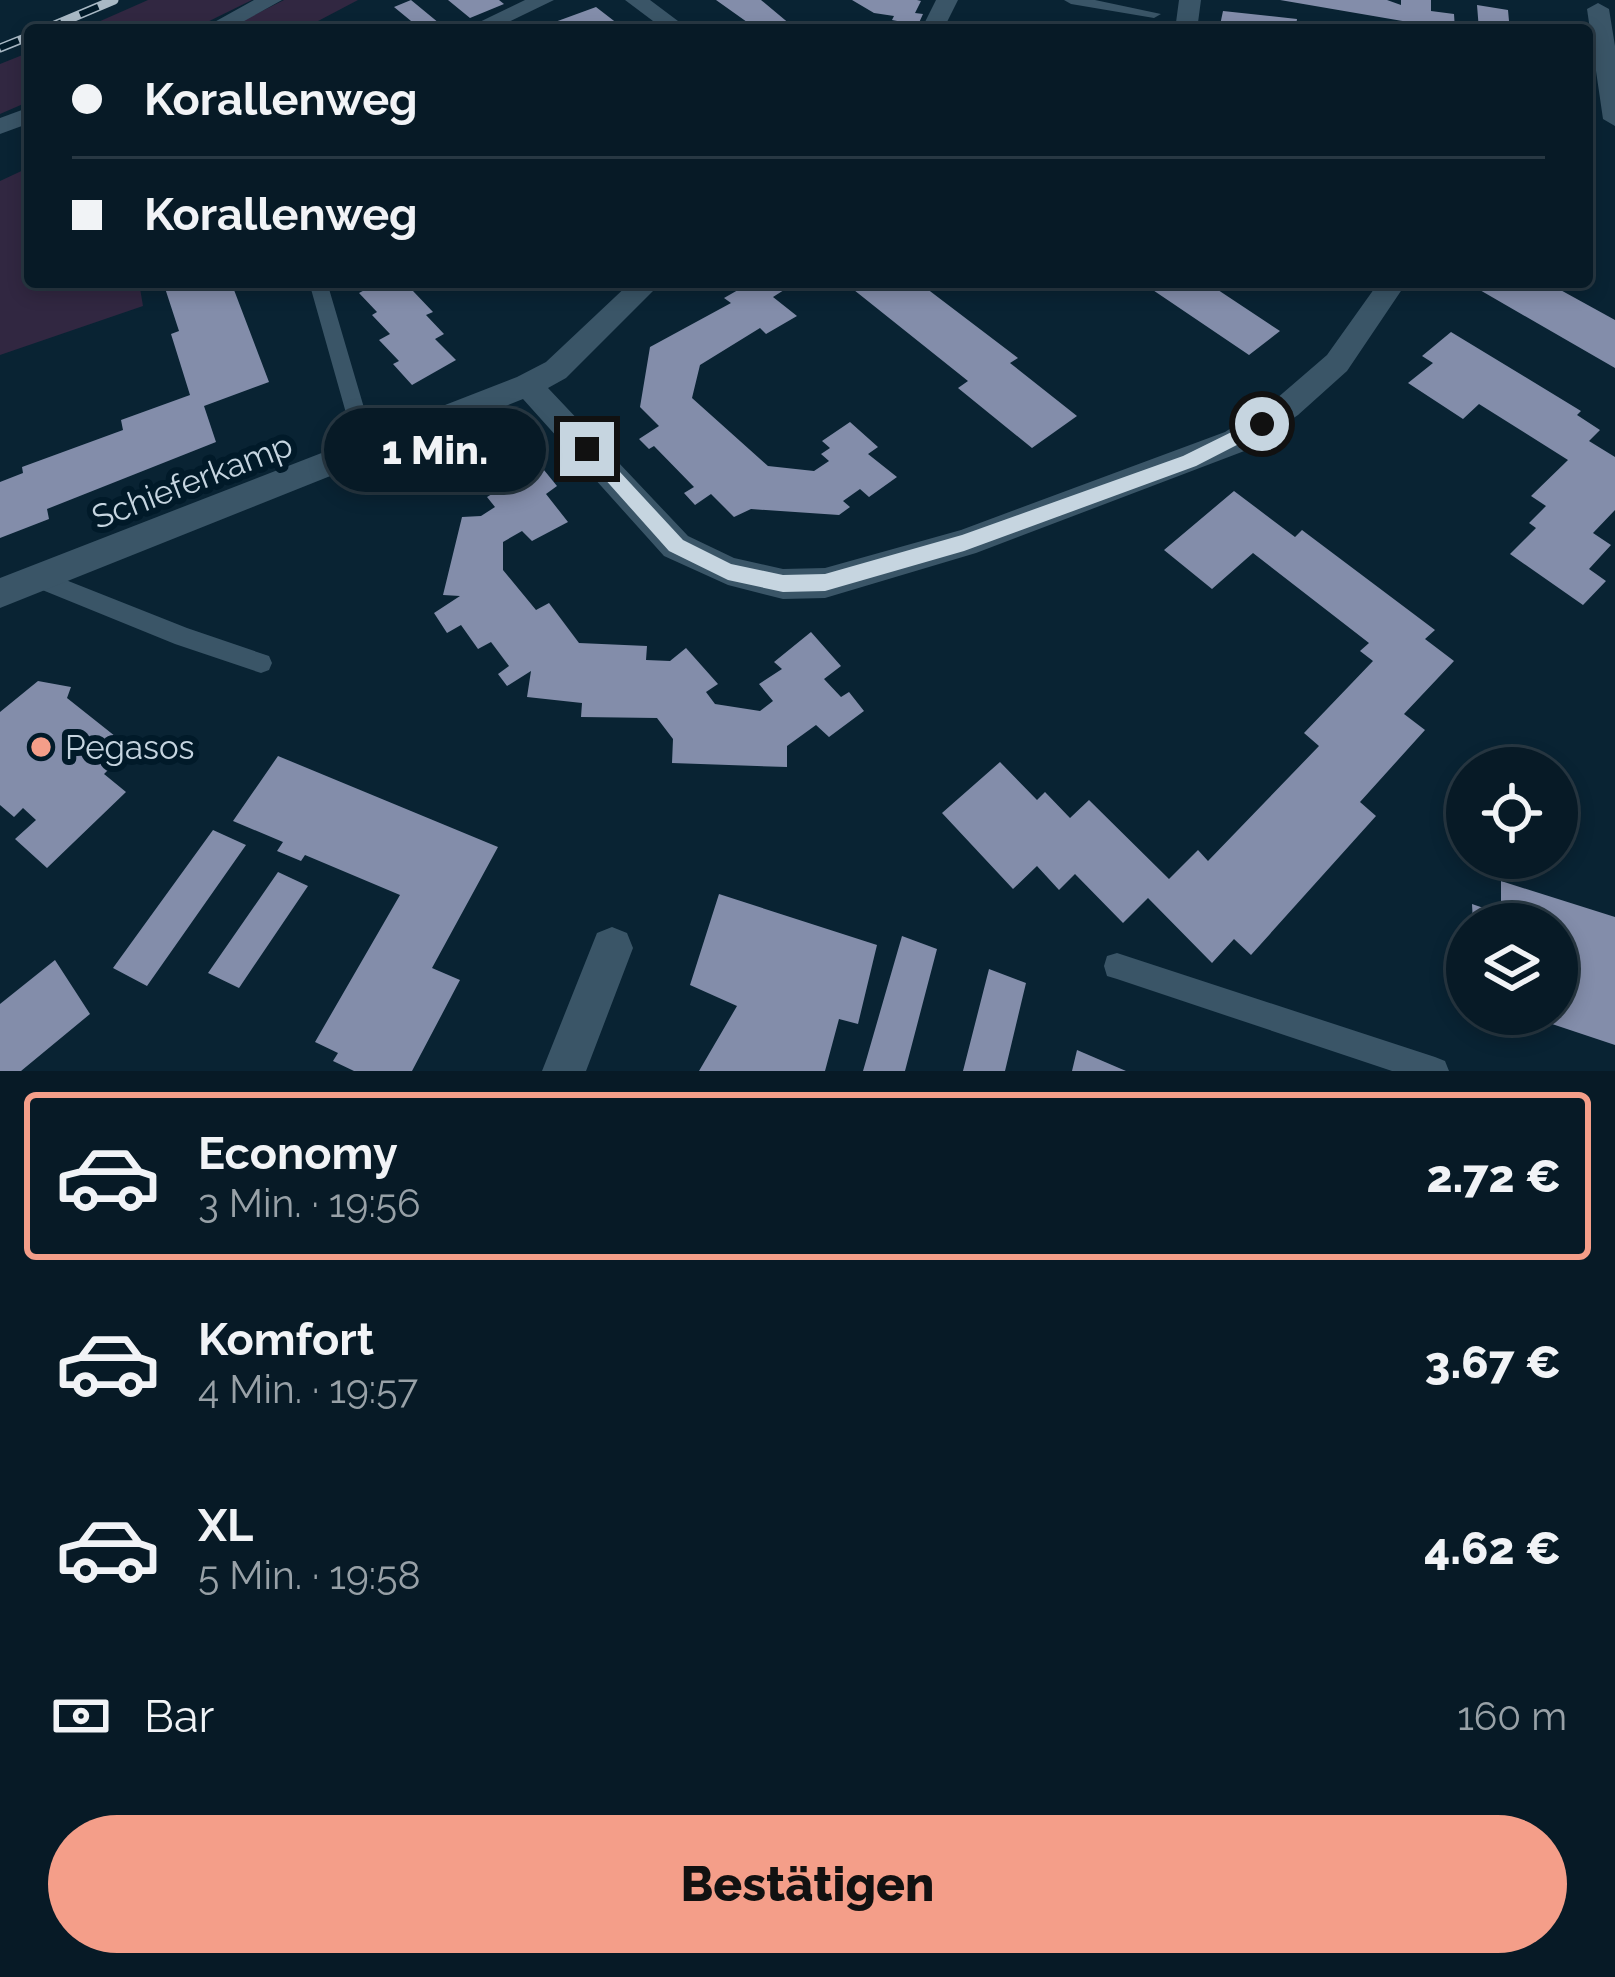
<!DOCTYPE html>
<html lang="de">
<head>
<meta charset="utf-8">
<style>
	body { margin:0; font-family:Raleway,sans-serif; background:#10232e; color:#f1f3f6; height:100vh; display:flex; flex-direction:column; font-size:45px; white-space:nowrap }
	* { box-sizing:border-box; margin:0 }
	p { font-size:39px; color:#98a1a7 }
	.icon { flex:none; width:66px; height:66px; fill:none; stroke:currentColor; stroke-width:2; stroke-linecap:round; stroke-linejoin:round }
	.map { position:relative; height:1071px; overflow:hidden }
	.sheet { display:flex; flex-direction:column; background:#071a26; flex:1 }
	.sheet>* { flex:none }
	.hud { position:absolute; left:24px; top:24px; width:1569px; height:264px; border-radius:12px; box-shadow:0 6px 18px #0003,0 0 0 3px #283843; display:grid; align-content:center; height:264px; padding:0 48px; background:#071a26 }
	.fabs { position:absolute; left:1446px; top:747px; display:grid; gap:24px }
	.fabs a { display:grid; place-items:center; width:132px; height:132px; border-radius:50%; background:#071a26; box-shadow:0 6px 18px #0003,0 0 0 3px #283843; font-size:60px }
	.end { position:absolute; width:54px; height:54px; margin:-27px; border:15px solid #c6d5e0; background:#111; box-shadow:0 0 0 6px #111 }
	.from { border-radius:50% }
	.bubble { position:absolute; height:84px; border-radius:42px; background:#071a26; box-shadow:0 6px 18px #0003,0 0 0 3px #283843; font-size:39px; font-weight:800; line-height:84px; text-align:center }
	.hud b { display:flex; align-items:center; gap:42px; height:114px; font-size:45px }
	.hud b+b { border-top:3px solid #283843 }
	.hud i { width:30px; height:30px; background:#f1f3f6 }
	ul { padding:21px 0 0; list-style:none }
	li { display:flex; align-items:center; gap:36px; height:168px; margin:0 24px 18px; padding:0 24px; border:6px solid transparent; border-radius:12px }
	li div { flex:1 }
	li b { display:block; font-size:45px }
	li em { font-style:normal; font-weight:800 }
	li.on { border-color:#f49e89 }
	li>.icon { width:108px; height:108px; stroke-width:1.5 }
	.pay { display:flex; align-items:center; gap:30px; height:132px; padding:0 48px; font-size:45px }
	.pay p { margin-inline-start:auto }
	.action { display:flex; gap:24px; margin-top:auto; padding:24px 48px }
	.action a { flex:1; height:138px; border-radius:72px; background:#f49e89; color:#111; font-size:48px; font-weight:800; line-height:138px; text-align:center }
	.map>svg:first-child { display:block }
</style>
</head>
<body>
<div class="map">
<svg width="1615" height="1071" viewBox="0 0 1615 1071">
	<rect width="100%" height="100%" fill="#092333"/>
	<path fill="#312741" d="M 148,0 L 252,0 L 191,30 L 80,30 Z
		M 284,0 L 358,0 L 301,30 L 224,30 Z
		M 30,52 L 30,101 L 0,114 L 0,64 Z
		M 30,167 L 30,282 L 139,282 L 143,306 L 0,355 L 0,181 Z"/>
	<path fill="#838daa" d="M 411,0 L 445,28 L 422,30 L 394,7 Z
		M 448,0 L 499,0 L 504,4 L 470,18 Z
		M 716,0 L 761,0 L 797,30 L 747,30 L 754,27 Z
		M 852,0 L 917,0 L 921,1 L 915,13 L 923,14 L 918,25 L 892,20 L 894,16 L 874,13 Z
		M 1280,0 L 1387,0 L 1401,5 L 1401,0 L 1431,0 L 1431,11 L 1454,14 L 1455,30 Z
		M 1477,5 L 1508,10 L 1509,21 L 1540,26 L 1541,30 L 1479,30 Z
		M 596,7 L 618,24 L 604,30 L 533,30 Z
		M 1223,11 L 1297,19 L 1296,26 L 1307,30 L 1219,30 Z
		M 163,282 L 231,282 L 269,382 L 204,406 L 216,442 L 47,509 L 49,519 L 0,538 L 0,482 L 23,473 L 22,467 L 123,430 L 121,420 L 190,395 L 171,334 L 179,331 Z
		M 368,282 L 417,282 L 422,287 L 413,291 L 433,312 L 426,315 L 444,334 L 435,339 L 456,360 L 412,385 L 393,364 L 399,361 L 379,340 L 390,334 L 372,315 L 377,312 L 359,293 L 372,286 Z
		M 739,282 L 775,282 L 784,290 L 773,297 L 797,316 L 766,334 L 760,328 L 700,365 L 692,398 L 768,466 L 814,471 L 829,461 L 821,454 L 830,448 L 822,441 L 850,422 L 878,447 L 868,454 L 897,477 L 869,497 L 860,489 L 843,501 L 850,507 L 839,515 L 751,509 L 734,517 L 711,494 L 695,505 L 684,493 L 694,487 L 654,446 L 649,449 L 639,439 L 659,426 L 640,407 L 650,347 L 731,303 L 724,298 L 738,290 L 732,286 Z
		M 844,282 L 918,282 L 1018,358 L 1010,363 L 1077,416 L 1032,448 L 958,388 L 968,381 Z
		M 1141,282 L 1206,282 L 1280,331 L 1249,355 Z
		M 1466,282 L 1546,282 L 1615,320 L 1615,368 Z
		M 1451,332 L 1581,411 L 1577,415 L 1600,430 L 1589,441 L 1615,457 L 1615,510 L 1593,533 L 1611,545 L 1589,569 L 1606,581 L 1583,605 L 1510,554 L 1536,528 L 1529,523 L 1546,506 L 1531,496 L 1568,460 L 1479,404 L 1463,419 L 1408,383 L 1433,363 L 1422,356 Z
		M 535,459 L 557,486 L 546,494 L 568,522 L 532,541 L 522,531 L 503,542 L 503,570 L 536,610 L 549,603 L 579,643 L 647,646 L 646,660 L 670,661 L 686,648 L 718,684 L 706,692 L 715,704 L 760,711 L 773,701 L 759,684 L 782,669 L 774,662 L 811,632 L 841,666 L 824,679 L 841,697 L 849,692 L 864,711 L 829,737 L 816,725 L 787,746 L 787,767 L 672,763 L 673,739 L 657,718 L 581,717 L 582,703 L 527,697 L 531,671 L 507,686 L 498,674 L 509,666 L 491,642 L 478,649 L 461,625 L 447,633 L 434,613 L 460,596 L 443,595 L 462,517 L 481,516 L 495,507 L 487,497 L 502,488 L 498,481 Z
		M 1234,491 L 1295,537 L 1302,530 L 1435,630 L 1425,639 L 1454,661 L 1404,714 L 1425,730 L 1360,802 L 1376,816 L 1251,955 L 1234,939 L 1212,963 L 1148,898 L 1123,923 L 1075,874 L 1059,890 L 1037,866 L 1013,889 L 942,813 L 1000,762 L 1037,800 L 1045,792 L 1070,818 L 1089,800 L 1169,879 L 1198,850 L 1208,861 L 1319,746 L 1304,733 L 1373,661 L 1360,651 L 1369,643 L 1253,553 L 1212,589 L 1164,550 Z
		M 38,681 L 71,687 L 67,698 L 130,748 L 104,774 L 126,792 L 47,868 L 15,839 L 36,820 L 23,808 L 14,817 L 0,805 L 0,712 Z
		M 278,756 L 498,847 L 432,968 L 460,980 L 412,1071 L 354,1071 L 333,1061 L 338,1053 L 315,1042 L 400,895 L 305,855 L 301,861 L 277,851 L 283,842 L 233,821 Z
		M 213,830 L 246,845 L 147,986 L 113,968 Z
		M 278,872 L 308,886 L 239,988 L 208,973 Z
		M 1501,881 L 1615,917 L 1615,1045 L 1525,1015 L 1557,1014 L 1557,924 L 1473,924 L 1472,904 L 1501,914 Z
		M 719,894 L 877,945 L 858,1024 L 839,1019 L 825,1071 L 699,1071 L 737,1006 L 690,985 Z
		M 902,936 L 937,949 L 905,1071 L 863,1071 Z
		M 55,960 L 90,1014 L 21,1071 L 0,1071 L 0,1004 Z
		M 989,969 L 1026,983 L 1005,1071 L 963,1071 Z
		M 1077,1050 L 1126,1071 L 1072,1071 Z"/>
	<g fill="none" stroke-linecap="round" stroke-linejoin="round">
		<path fill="#3a5567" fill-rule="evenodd" d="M 1064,0 L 1095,0 L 1161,14 L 1154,18 L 1071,4 Z
			M 309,282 L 327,282 L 377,452 L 374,457 L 367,460 L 357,452 Z
			M 38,569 L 187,628 L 269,656 L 272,663 L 269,670 L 261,673 L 175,644 L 30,585 L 27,578 L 30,571 Z
			M 1117,953 L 1435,1057 L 1445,1061 L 1449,1071 L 1392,1071 L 1117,979 L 1107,976 L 1104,966 L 1107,956 Z"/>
		<path fill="#3a5567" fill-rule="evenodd" d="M 525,0 L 554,0 L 492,30 L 463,30 Z
			M 625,0 L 650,0 L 690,30 L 665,30 Z
			M 936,0 L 958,0 L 943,30 L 921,30 Z
			M 1179,0 L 1201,0 L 1197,30 L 1175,30 Z
			M 1598,3 L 1609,9 L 1615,46 L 1615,126 L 1603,119 L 1587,9 Z
			M 631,282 L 662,282 L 566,378 L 548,388 L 688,536 L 734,558 L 783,569 L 825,568 L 961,530 L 1225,432 L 1276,399 L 1327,355 L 1379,282 L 1407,282 L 1347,371 L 1298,415 L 1247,450 L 976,553 L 825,598 L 783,599 L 728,585 L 664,556 L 523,399 L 0,608 L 0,578 L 517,377 L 546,362 Z
			M 612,927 L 627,933 L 633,948 L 586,1071 L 542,1071 L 597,933 Z"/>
		<path fill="#3a5567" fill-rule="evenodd" d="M 254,0 L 282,0 L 228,30 L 200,30 Z
			M 30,107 L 30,123 L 0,134 L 0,118 Z"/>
		<defs>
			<path id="rail" d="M 43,30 L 114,0
				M 0,48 L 30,36"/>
		</defs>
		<use href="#rail" stroke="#a9b9c5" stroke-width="9"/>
		<use href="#rail" stroke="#011a29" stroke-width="6" stroke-dasharray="20" stroke-linecap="butt"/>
	</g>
	<path fill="#c6d5e0" d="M 1262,417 L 1271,424 L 1268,429 L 1196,466 L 964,551 L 825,591 L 783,592 L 728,580 L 669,551 L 578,449 L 587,442 L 594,444 L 683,540 L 731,564 L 783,575 L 825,574 L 962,535 L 1183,456 Z"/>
	<circle fill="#f49e89" stroke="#011a29" stroke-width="4.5" cx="41" cy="747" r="12"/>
	<g text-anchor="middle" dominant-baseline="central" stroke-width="12" stroke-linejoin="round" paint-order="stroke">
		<g font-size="33" fill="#c6d5e0" stroke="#011a29">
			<text transform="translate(192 481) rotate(-21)">Schieferkamp</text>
		</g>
		<g font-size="33" fill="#c6d5e0" stroke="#011a29" text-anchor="start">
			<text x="65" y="747">Pegasos</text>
		</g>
	</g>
</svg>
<div class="fabs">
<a><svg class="icon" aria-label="locate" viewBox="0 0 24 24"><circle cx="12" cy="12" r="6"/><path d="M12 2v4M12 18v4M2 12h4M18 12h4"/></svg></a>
<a><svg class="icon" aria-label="layers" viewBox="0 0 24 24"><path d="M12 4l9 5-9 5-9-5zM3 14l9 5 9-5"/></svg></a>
</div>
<i class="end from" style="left:1262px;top:424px"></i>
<i class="end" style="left:587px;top:449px"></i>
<div class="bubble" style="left:324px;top:408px;width:222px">1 Min.</div>
<div class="hud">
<b><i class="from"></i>Korallenweg</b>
<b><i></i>Korallenweg</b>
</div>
</div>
<section class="sheet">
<ul>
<li class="on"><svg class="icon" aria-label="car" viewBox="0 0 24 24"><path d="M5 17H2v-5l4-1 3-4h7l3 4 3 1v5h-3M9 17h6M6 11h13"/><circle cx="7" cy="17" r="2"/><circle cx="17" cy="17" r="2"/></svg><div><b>Economy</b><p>3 Min. · 19:56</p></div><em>2.72 €</em></li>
<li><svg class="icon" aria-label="car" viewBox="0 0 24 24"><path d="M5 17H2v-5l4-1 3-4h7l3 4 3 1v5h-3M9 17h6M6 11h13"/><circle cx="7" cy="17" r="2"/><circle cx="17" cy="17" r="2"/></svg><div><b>Komfort</b><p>4 Min. · 19:57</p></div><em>3.67 €</em></li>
<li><svg class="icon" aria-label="car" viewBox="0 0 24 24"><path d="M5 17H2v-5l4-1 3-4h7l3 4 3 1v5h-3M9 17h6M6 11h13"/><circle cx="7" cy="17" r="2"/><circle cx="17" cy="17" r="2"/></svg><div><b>XL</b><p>5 Min. · 19:58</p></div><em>4.62 €</em></li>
</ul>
<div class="pay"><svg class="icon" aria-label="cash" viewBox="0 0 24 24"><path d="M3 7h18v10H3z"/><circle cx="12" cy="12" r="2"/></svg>Bar<p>160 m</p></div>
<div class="action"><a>Bestätigen</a></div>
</section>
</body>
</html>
